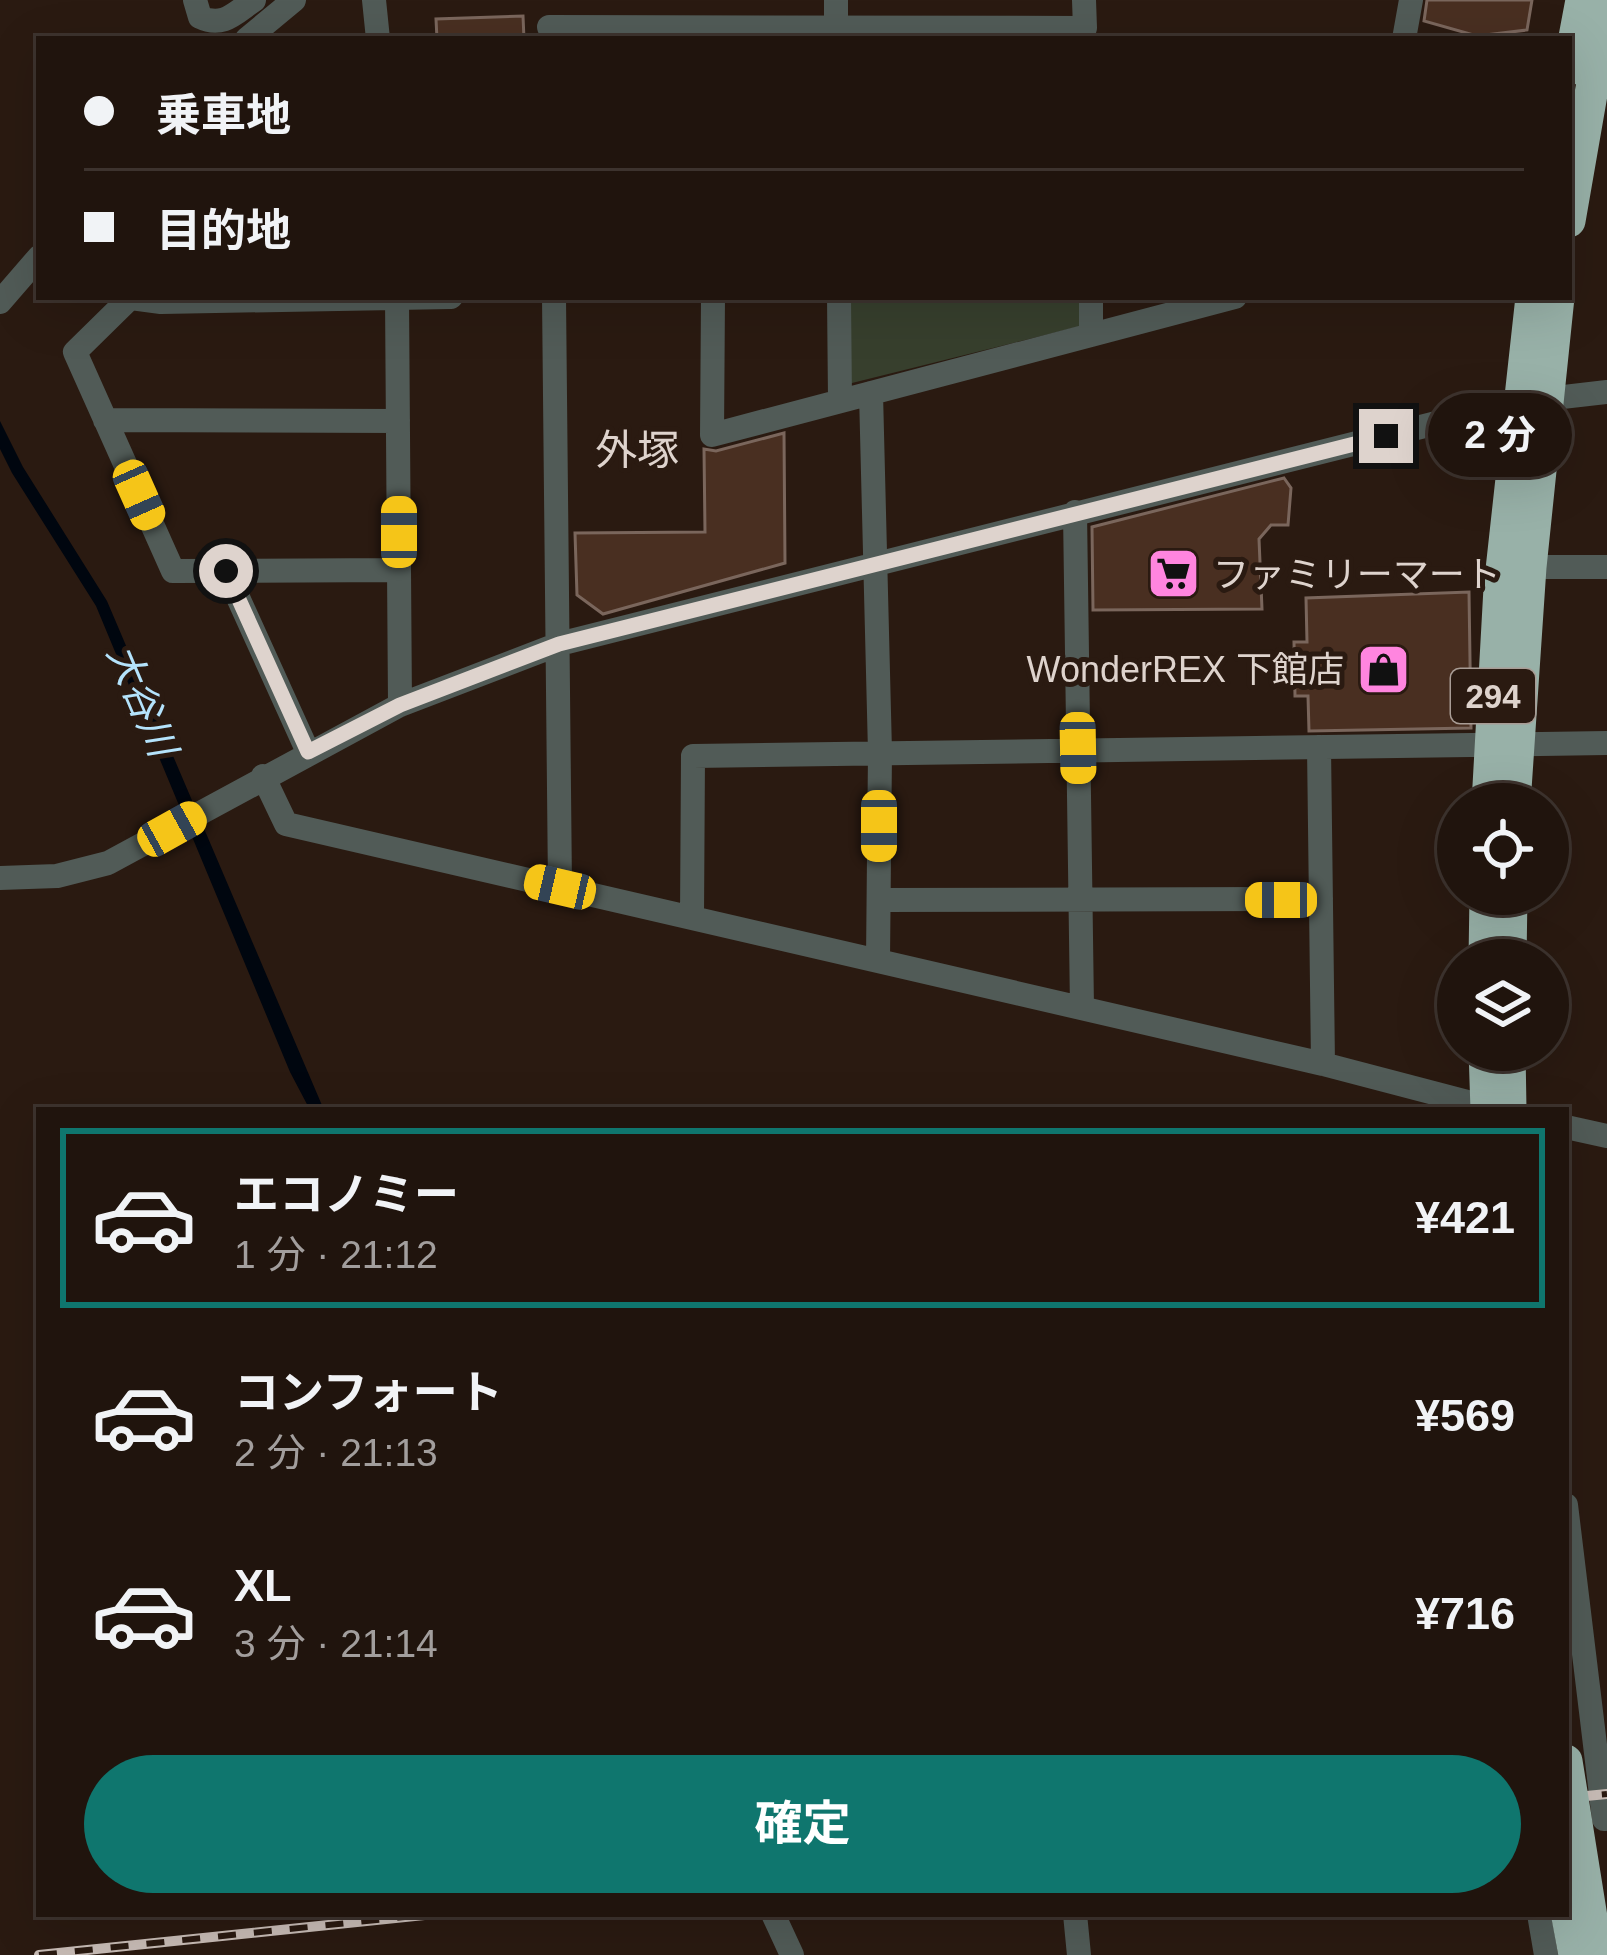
<!DOCTYPE html>
<html lang="ja">
<head>
<meta charset="utf-8">
<style>
	body { margin:0; font-family:Helvetica,"Noto Sans JP",sans-serif; background:#281d16; color:#f1f3f6; height:100vh; display:flex; flex-direction:column; font-size:45px; white-space:nowrap }
	* { box-sizing:border-box; margin:0 }
	p { font-size:39px; color:#a29e9d }
	.icon { flex:none; width:66px; height:66px; fill:none; stroke:currentColor; stroke-width:2; stroke-linecap:round; stroke-linejoin:round }
	.map { position:relative; flex:1; overflow:hidden }
	.details { position:absolute; left:36px; top:1107px; width:1533px; height:810px; display:flex; flex-direction:column; background:#20140d; border-radius:0px; box-shadow:0 12px 48px #0002,0 0 0 3px #3d332e }
	.details>* { flex:none }
	.banner { position:absolute; left:36px; top:36px; width:1536px; height:264px; border-radius:0px; box-shadow:0 12px 48px #0002,0 0 0 3px #3d332e; display:grid; align-content:center; height:264px; padding:0 48px; background:#20140d }
	.fabs { position:absolute; left:1437px; top:783px; display:grid; gap:24px }
	.fabs a { display:grid; place-items:center; width:132px; height:132px; border-radius:50%; background:#20140d; box-shadow:0 12px 48px #0002,0 0 0 3px #3d332e; font-size:60px }
	.end { position:absolute; width:54px; height:54px; margin:-27px; border:15px solid #ded3cd; background:#111; box-shadow:0 0 0 6px #111 }
	.from { border-radius:50% }
	.bubble { position:absolute; height:84px; border-radius:42px; background:#20140d; box-shadow:0 12px 48px #0002,0 0 0 3px #3d332e; font-size:39px; font-weight:700; line-height:84px; text-align:center }
	.car { position:absolute; width:36px; height:72px; margin:-36px -18px; border-radius:15px; box-shadow:0 0 9px 3px #0007; background:linear-gradient(#f5c518 24%,#345 0 40%,#f5c518 0 76%,#345 0 86%,#f5c518 0) }
	.banner b { display:flex; align-items:center; gap:42px; height:114px; font-size:45px }
	.banner b+b { border-top:3px solid #3d332e }
	.banner i { width:30px; height:30px; background:#f1f3f6 }
	ul { padding:21px 0 0; list-style:none }
	li { display:flex; align-items:center; gap:36px; height:180px; margin:0 24px 18px; padding:0 24px; border:6px solid transparent; border-radius:0px }
	li div { flex:1 }
	li b { display:block; font-size:45px }
	li em { font-style:normal; font-weight:700 }
	li.active { border-color:#0f766e }
	li>.icon { width:108px; height:108px; stroke-width:1.5 }
	.button { display:flex; gap:24px; margin-top:auto; padding:24px 48px }
	.button a { flex:1; height:138px; border-radius:72px; background:#0f766e; color:#fff; font-size:48px; font-weight:700; line-height:138px; text-align:center }
	.map>svg:first-child { display:block }
</style>
</head>
<body>
<div class="map">
<svg width="1607" height="1955" viewBox="0 0 1607 1955">
	<rect width="100%" height="100%" fill="#2a1a11"/>
	<path fill="#373f2d" d="M 845,297 L 1084,297 L 1081,326 L 848,384 Z"/>
	<path fill="#00060f" d="M 0,421 L 23,467 L 107,601 L 324,1110 L 310,1110 L 290,1072 L 96,606 L 12,473 L 0,449 Z"/>
	<path fill="#492f21" stroke="#7a665c" stroke-width="3" d="M 1427,0 L 1532,0 L 1527,30 L 1477,36 L 1424,21 Z
		M 523,16 L 524,39 L 437,39 L 436,19 Z
		M 784,433 L 785,563 L 603,614 L 577,595 L 575,533 L 705,532 L 704,449 L 716,451 Z
		M 1284,478 L 1291,488 L 1288,525 L 1271,525 L 1259,539 L 1262,609 L 1093,610 L 1092,527 Z
		M 1469,592 L 1471,728 L 1309,731 L 1308,696 L 1295,696 L 1294,642 L 1307,642 L 1306,598 Z"/>
	<g fill="none" stroke-linecap="round" stroke-linejoin="round">
		<path stroke="#515b57" stroke-width="24" d="M 195,0 L 200,17 C 223,28 235,13 254,0
			M 374,0 L 378,39
			M 836,0 L 836,39
			M 549,27 L 1085,28 L 1084,0
			M 247,39 L 294,0
			M 1404,39 L 1411,0
			M 131,297 L 75,352 L 173,571 L 399,570
			M 554,297 L 560,887
			M 713,297 L 712,435 L 1235,297
			M 839,297 L 840,400
			M 1091,297 L 1091,335
			M 131,298 L 161,302 L 451,297
			M 397,298 L 400,705
			M 0,302 L 39,257
			M 871,393 L 880,752 L 878,960
			M 105,420 L 398,421
			M 1075,512 L 1082,1008
			M 1530,567 L 1607,567
			M 226,571 L 308,752
			M 1319,747 L 1323,1064
			M 263,776 L 286,824 L 1323,1064 L 1487,1107
			M 0,878 L 57,876 L 108,863 L 400,705 L 559,644 L 1520,402 L 1607,392
			M 879,900 L 1321,899
			M 692,917 L 693,756 L 1607,743
			M 1566,1127 L 1607,1136
			M 1566,1505 L 1604,1819
			M 773,1914 L 792,1955
			M 1075,1914 L 1079,1955
			M 1539,1914 L 1546,1955"/>
		<path stroke="#98b1a8" stroke-width="33" d="M 1569,69 L 1582,0
			M 1569,221 L 1607,2
			M 1488,804 L 1500,588 L 1532,297
			M 1514,804 L 1530,567 L 1558,297
			M 1485,960 L 1486,894
			M 1510,960 L 1511,894
			M 1485,1050 L 1487,1110
			M 1509,1050 L 1510,1110
			M 1566,1906 L 1575,1955"/>
		<defs>
			<path id="rail" d="M 1566,1798 L 1607,1794
				M 39,1955 L 434,1914"/>
		</defs>
		<use href="#rail" stroke="#c7bbb5" stroke-width="10"/>
		<use href="#rail" stroke="#2a1a11" stroke-width="6" stroke-dasharray="18" stroke-linecap="butt"/>
		<path stroke="#98b1a8" stroke-width="33" d="M 1566,1761 L 1597,1955"/>
	</g>
	<g fill="none" stroke-linecap="round" stroke-linejoin="round">
		<path stroke="#ded3cd" stroke-width="15" d="M 226,571 L 308,752 L 400,705 L 559,644 L 1386,436"/>
	</g>
	<defs>
		<symbol id="supermarket-square" viewBox="-11 -11 22 22"><rect x="-9" y="-9" width="18" height="18" rx="4" fill="#ff85df" stroke="#2a1a11"/><path d="M-6-5.5h2.5l.6 2H6L4.5 2H-2.5L-4.4-4H-6ZM-1.5 3.2a1.3 1.3 0 1 0 .1 0ZM3 3.2a1.3 1.3 0 1 0 .1 0Z" fill="#111"/></symbol>
		<symbol id="shop-square" viewBox="-11 -11 22 22"><rect x="-9" y="-9" width="18" height="18" rx="4" fill="#ff85df" stroke="#2a1a11"/><path d="M-5-2.5h2.3a2.7 3.5 0 0 1 5.4 0H5L5.5 6h-11ZM-1.5-2.5h3a1.5 2.3 0 0 0-3 0Z" fill="#111"/></symbol>
	</defs>
	<g fill-rule="evenodd">
		<use href="#supermarket-square" x="1144" y="544" width="59" height="59"/>
		<use href="#shop-square" x="1354" y="640" width="59" height="59"/>
	</g>
	<g text-anchor="middle" dominant-baseline="central" stroke-width="10" stroke-linejoin="round" paint-order="stroke">
		<rect fill="#2a1a11" stroke="#a89c95" stroke-width="3" x="1451" y="669" width="84" height="54" rx="9"/>
		<g font-size="33" font-weight="bold" fill="#ded3cd">
			<text x="1493" y="696">294</text>
		</g>
		<g font-size="36" fill="#ded3cd" stroke="#2a1a11" text-anchor="start">
			<text x="1213" y="574">ファミリーマート</text>
			<text x="1344" y="669" text-anchor="end">WonderREX 下館店</text>
		</g>
		<g font-size="39" font-style="italic" fill="#b4e3fc" stroke="#2a1a11">
			<text transform="translate(142 700) rotate(67)">大谷川</text>
		</g>
		<g font-size="42" fill="#ded3cd" stroke="#2a1a11">
			<text x="637" y="450">外塚</text>
		</g>
	</g>
</svg>
<div class="fabs">
<a><svg class="icon" aria-label="locate" viewBox="0 0 24 24"><circle cx="12" cy="12" r="6"/><path d="M12 2v4M12 18v4M2 12h4M18 12h4"/></svg></a>
<a><svg class="icon" aria-label="layers" viewBox="0 0 24 24"><path d="M12 4l9 5-9 5-9-5zM3 14l9 5 9-5"/></svg></a>
</div>
<i class="end from" style="left:226px;top:571px"></i>
<i class="end" style="left:1386px;top:436px"></i>
<div class="bubble" style="left:1428px;top:393px;width:144px">2 分</div>
<i class="car" style="left:139px;top:495px;rotate:156deg"></i>
<i class="car" style="left:399px;top:532px;rotate:0deg"></i>
<i class="car" style="left:1078px;top:748px;rotate:179deg"></i>
<i class="car" style="left:879px;top:826px;rotate:180deg"></i>
<i class="car" style="left:172px;top:829px;rotate:61deg"></i>
<i class="car" style="left:560px;top:887px;rotate:283deg"></i>
<i class="car" style="left:1281px;top:900px;rotate:270deg"></i>
<div class="banner">
<b><i class="from"></i>乗車地</b>
<b><i></i>目的地</b>
</div>
<section class="details">
<ul>
<li class="active"><svg class="icon" aria-label="car" viewBox="0 0 24 24"><path d="M5 17H2v-5l4-1 3-4h7l3 4 3 1v5h-3M9 17h6M6 11h13"/><circle cx="7" cy="17" r="2"/><circle cx="17" cy="17" r="2"/></svg><div><b>エコノミー</b><p>1 分 · 21:12</p></div><em>¥421</em></li>
<li><svg class="icon" aria-label="car" viewBox="0 0 24 24"><path d="M5 17H2v-5l4-1 3-4h7l3 4 3 1v5h-3M9 17h6M6 11h13"/><circle cx="7" cy="17" r="2"/><circle cx="17" cy="17" r="2"/></svg><div><b>コンフォート</b><p>2 分 · 21:13</p></div><em>¥569</em></li>
<li><svg class="icon" aria-label="car" viewBox="0 0 24 24"><path d="M5 17H2v-5l4-1 3-4h7l3 4 3 1v5h-3M9 17h6M6 11h13"/><circle cx="7" cy="17" r="2"/><circle cx="17" cy="17" r="2"/></svg><div><b>XL</b><p>3 分 · 21:14</p></div><em>¥716</em></li>
</ul>
<div class="button"><a>確定</a></div>
</section>
</div>
</body>
</html>
